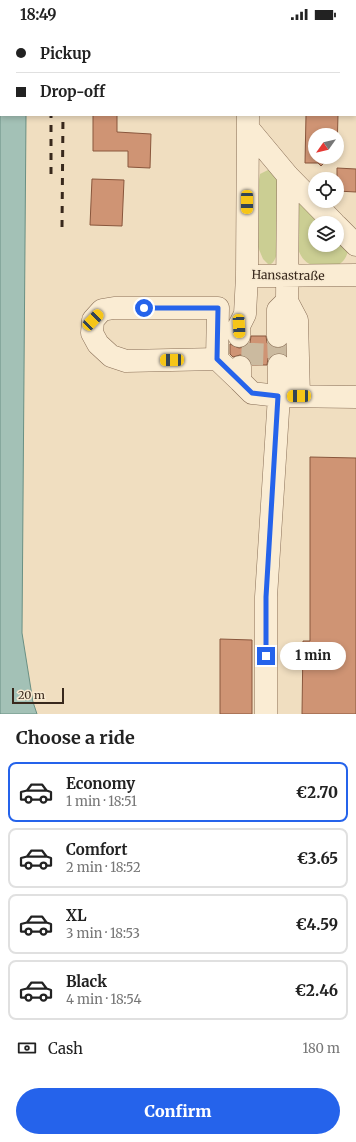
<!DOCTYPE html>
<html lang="en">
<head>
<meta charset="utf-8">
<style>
	body { margin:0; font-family:Merriweather,serif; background:#f2f2f2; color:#222; height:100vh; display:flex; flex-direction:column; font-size:15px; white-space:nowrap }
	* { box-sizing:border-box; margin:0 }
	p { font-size:13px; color:#767676 }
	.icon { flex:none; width:22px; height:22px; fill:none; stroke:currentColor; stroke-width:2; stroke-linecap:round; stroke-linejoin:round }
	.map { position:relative; height:686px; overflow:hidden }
	.panel { display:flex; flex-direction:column; background:#fff; flex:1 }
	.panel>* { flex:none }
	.hud { position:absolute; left:0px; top:0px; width:356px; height:88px; box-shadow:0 2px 6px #0003; display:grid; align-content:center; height:88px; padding:0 16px; background:#fff }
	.needle { width:26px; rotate:236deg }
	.tools { position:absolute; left:308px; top:100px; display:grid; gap:8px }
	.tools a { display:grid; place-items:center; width:36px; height:36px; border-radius:50%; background:#fff; box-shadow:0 2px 6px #0003; font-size:20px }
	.scale { position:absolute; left:12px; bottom:10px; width:52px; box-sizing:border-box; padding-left:4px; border:2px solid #38281c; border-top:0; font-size:11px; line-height:14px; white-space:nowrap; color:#38281c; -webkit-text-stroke:3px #f7e9d0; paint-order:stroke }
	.end { position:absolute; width:18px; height:18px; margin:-9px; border:5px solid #2563eb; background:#fff; box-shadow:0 0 0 2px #fff }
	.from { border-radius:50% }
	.bubble { position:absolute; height:28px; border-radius:14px; background:#fff; box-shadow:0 2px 6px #0003; font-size:13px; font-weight:800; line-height:28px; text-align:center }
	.car { position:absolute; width:12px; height:24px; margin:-12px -6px; border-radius:5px; box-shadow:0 0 3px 1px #0007; background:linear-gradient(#f5c518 24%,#345 0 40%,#f5c518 0 76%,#345 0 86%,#f5c518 0) }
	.hud b { display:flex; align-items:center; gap:14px; height:38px; font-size:15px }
	.hud b+b { border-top:1px solid #e0e0e0 }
	.hud i { width:10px; height:10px; background:#222 }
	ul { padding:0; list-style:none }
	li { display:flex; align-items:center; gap:12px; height:60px; margin:0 8px 6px; padding:0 8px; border:2px solid #e0e0e0; border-radius:8px }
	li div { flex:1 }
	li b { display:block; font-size:15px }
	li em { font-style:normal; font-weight:800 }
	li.selected { border-color:#2563eb }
	li>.icon { width:36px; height:36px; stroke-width:1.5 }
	h2 { padding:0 16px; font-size:18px; line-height:48px }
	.pay { display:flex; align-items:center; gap:10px; height:44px; padding:0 16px; font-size:15px }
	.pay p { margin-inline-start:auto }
	.action { display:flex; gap:8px; margin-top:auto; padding:8px 16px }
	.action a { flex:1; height:46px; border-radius:24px; background:#2563eb; color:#fff; font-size:16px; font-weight:800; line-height:46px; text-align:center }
	.status { display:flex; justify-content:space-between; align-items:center; height:28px; padding:0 20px; background:#fff; direction:ltr }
	.status svg { height:11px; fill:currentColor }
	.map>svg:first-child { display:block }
</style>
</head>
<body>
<div class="status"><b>18:49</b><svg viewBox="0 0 49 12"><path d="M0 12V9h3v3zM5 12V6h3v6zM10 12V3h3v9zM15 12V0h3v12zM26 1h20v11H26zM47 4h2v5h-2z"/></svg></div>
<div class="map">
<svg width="356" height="686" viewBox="0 0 356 686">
	<rect width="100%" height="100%" fill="#f0dec0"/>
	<path fill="#cbce93" d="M 268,142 L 271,143 L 278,152 C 278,167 284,229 271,236 L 268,236 L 263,231 L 258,219 L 259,152 L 260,146 Z
		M 295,168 L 327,195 L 315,195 L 315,217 L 337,217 L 337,204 L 348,223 C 346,231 341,238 332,238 C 326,238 319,238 313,237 C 290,232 295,186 295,168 Z"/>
	<path fill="#a3c1b6" stroke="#6a9084" d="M 0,0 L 26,0 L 1,1 L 1,87 L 26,87 L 22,605 L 33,674 L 37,686 L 0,686 Z"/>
	<path fill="#cf9474" stroke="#89563c" d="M 93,87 L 117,87 L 117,104 L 151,106 L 150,140 L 128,139 L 128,123 L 93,123 Z
		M 306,87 L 338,87 L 337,122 L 337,107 L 315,107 L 315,129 L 330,129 L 321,138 L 318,135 L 305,135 Z
		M 337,140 L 356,141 L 356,164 L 337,163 Z
		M 92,151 L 124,152 L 122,198 L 90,197 Z
		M 251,308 L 266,308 L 267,315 L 272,319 L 278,320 L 285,318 L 285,326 L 279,325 L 273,326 L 268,330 L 267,337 L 252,337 L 251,332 L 246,328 L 240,327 L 233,329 L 230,326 L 230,316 L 239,320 L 245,319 L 250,315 Z
		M 310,429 L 356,430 L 356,686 L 302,686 L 303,613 L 310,613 Z
		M 220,611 L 252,612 L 252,686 L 220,686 Z"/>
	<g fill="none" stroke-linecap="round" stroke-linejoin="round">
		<path stroke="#cbba9f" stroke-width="22" stroke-dasharray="22 11" stroke-linecap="butt" d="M 278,308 L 279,337
			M 252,337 L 253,308"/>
		<defs>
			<path id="minor" d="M 249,1 L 249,0
				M 248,87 L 247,248 L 356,247
				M 248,100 L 288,148 L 334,195
				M 288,148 L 287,273 L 297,292 L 299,368
				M 337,198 L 356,217
				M 239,308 L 239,298 L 245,286 L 247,248
				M 278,308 L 278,282 L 287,273
				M 217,331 L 126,333 L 111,328 L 98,316 L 92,305 L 93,292 L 102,282 L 114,280 L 218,280 L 217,331 L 240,353
				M 240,339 L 240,353 L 252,365 L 279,368 L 279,337
				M 266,686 L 266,569 L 279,368 L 356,369"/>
		</defs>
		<use href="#minor" stroke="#896f57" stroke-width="23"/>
		<use href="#minor" stroke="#faecd3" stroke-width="22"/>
		<path stroke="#38281c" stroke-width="3" stroke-dasharray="7 7" stroke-linecap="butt" d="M 55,0 L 55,1
			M 64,1 L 64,0
			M 51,146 L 51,87
			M 62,199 L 63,87"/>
	</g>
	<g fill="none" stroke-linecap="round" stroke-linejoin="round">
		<path stroke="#2563eb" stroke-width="5" d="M 144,280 L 218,280 L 217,331 L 252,365 L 278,368 L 266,569 L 266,628"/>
	</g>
	<g text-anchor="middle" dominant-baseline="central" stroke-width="3.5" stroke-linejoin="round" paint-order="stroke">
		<g font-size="12" fill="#38281c" stroke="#f7e9d0">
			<text transform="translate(288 247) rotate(1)">Hansastraße</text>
		</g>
	</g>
</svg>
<div class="tools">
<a><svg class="needle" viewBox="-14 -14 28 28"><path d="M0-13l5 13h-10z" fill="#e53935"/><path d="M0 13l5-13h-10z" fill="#767676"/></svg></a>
<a><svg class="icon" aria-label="locate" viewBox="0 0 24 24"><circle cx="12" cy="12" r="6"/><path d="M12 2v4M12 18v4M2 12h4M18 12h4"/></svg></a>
<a><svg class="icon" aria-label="layers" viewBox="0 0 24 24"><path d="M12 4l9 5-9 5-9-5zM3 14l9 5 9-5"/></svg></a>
</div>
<div class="scale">20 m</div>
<i class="end from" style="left:144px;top:280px"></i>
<i class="end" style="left:266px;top:628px"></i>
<div class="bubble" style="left:280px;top:614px;width:66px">1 min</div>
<i class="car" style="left:247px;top:174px;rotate:180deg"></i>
<i class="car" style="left:93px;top:292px;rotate:44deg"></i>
<i class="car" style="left:239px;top:298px;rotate:177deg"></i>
<i class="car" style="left:172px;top:332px;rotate:269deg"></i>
<i class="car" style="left:299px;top:368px;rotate:269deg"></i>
<div class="hud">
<b><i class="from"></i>Pickup</b>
<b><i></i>Drop-off</b>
</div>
</div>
<section class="panel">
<h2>Choose a ride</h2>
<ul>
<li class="selected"><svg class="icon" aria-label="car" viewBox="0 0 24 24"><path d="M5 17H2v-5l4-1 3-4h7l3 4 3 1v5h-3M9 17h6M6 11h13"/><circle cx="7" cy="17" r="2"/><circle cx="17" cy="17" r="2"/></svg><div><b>Economy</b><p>1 min · 18:51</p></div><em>€2.70</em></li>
<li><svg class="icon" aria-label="car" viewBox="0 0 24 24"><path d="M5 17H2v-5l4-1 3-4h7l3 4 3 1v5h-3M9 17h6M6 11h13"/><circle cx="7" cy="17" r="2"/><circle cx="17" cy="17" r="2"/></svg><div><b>Comfort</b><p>2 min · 18:52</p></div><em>€3.65</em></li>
<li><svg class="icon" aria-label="car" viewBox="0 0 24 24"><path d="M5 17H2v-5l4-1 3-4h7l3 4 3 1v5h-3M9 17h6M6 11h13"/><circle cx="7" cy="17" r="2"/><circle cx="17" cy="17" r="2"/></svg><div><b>XL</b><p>3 min · 18:53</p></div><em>€4.59</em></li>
<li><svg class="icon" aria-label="car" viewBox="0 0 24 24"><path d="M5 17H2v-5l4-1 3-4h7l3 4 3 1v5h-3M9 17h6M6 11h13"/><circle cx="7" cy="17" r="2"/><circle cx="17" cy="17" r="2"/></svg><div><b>Black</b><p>4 min · 18:54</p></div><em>€2.46</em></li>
</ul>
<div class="pay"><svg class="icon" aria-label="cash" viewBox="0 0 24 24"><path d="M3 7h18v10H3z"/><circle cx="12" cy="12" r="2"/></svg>Cash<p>180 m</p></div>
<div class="action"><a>Confirm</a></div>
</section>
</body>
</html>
